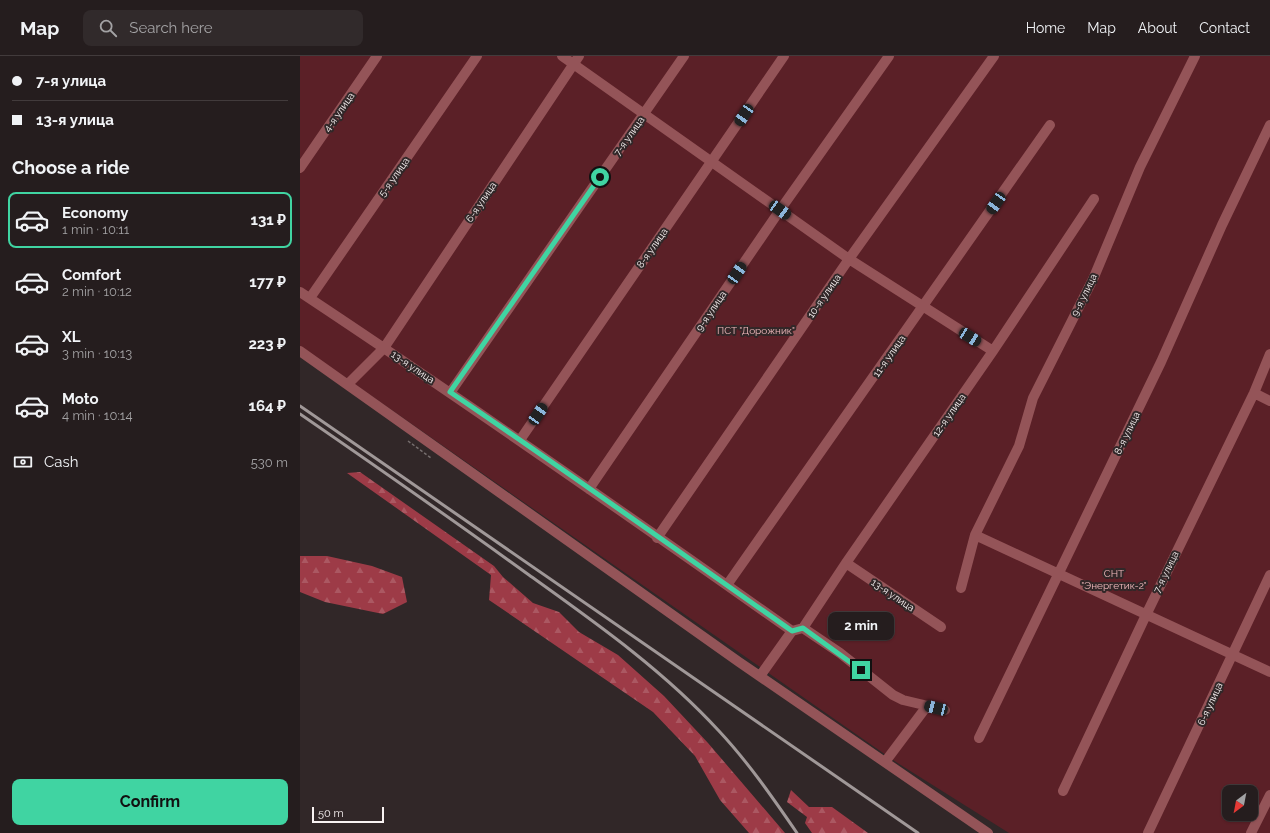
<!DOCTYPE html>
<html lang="en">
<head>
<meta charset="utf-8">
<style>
	body { margin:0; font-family:Raleway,sans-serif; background:#312a2b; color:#f1f3f6; height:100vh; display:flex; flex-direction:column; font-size:15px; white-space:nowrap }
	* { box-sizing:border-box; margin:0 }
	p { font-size:13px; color:#a3a2a4 }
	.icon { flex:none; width:22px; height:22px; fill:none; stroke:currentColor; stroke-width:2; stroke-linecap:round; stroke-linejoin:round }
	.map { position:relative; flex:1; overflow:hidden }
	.details { display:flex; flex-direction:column; background:#251d1e; width:300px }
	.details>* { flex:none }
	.top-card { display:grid; align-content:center; height:88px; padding:0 12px; background:#251d1e }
	.needle { width:26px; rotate:212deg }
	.fabs { position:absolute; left:922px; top:729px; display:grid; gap:8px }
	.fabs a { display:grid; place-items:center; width:36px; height:36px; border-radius:8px; background:#251d1e; box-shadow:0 1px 3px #0004,0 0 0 1px #423b3c; font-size:20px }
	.scale { position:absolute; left:12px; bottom:10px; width:72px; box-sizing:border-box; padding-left:4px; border:2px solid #f8f2f2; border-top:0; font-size:11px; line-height:14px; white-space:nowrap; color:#f8f2f2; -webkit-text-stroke:3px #312728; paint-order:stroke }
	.end { position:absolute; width:18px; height:18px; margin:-9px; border:5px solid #40d4a2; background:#111; box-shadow:0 0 0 2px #111 }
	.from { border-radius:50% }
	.bubble { position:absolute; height:28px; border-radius:8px; background:#251d1e; box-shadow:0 1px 3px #0004,0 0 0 1px #423b3c; font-size:13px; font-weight:700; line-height:28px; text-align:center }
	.car { position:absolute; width:12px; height:24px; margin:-12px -6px; border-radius:5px; box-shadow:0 0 3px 1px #0007; background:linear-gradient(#222 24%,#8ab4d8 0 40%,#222 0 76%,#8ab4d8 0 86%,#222 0) }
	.top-card b { display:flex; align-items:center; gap:14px; height:38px; font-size:15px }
	.top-card b+b { border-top:1px solid #423b3c }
	.top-card i { width:10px; height:10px; background:#f1f3f6 }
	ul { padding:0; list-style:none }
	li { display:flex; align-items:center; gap:12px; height:56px; margin:0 8px 6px; padding:0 4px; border:2px solid transparent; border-radius:8px }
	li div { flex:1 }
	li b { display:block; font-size:15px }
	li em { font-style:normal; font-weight:700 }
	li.active { border-color:#40d4a2 }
	li>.icon { width:36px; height:36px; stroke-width:1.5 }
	h2 { padding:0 12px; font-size:18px; line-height:48px }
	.pay { display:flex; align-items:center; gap:10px; height:44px; padding:0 12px; font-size:15px }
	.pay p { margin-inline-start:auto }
	.primary-button { display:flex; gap:8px; margin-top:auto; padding:8px 12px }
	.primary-button a { flex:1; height:46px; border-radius:8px; background:#40d4a2; color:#111; font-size:16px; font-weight:700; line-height:46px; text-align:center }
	header { display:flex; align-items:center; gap:24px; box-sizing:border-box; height:56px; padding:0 20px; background:#251d1e; border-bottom:1px solid #423b3c }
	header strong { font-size:19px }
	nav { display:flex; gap:22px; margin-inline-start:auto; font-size:14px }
	.search { width:280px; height:36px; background:#312a2b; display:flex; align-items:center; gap:10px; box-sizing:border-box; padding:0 14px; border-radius:8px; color:#a3a2a4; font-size:15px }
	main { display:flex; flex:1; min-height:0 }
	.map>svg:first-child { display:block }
</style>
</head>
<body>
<header>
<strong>Map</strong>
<div class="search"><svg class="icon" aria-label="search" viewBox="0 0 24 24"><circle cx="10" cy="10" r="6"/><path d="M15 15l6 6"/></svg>Search here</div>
<nav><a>Home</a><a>Map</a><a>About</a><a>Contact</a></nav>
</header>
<main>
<section class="details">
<div class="top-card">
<b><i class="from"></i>7-я улица</b>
<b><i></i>13-я улица</b>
</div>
<h2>Choose a ride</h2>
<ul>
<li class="active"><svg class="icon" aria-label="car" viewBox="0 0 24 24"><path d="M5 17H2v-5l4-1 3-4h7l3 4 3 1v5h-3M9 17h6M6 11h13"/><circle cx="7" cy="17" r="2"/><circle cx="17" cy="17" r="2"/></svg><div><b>Economy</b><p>1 min · 10:11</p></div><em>131 ₽</em></li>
<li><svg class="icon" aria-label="car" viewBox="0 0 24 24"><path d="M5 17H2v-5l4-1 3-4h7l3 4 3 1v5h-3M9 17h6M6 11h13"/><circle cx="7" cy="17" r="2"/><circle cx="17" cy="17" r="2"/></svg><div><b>Comfort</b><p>2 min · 10:12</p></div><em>177 ₽</em></li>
<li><svg class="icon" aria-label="car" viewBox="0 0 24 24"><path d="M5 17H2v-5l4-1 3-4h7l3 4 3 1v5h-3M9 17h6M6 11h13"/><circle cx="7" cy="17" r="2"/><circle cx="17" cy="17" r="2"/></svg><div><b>XL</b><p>3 min · 10:13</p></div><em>223 ₽</em></li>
<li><svg class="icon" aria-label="car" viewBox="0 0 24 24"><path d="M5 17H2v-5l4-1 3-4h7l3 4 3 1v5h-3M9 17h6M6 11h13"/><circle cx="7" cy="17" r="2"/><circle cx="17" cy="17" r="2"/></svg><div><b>Moto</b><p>4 min · 10:14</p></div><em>164 ₽</em></li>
</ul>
<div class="pay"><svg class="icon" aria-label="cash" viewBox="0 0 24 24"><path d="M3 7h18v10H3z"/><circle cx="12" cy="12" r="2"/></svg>Cash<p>530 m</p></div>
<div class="primary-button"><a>Confirm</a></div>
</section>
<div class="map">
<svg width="970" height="777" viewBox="0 0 970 777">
	<defs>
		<pattern id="forest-firs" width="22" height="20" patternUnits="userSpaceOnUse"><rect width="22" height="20" fill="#9d3b47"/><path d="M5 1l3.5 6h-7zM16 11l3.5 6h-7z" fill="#ab5862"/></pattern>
	</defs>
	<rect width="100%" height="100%" fill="#312728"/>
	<path fill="url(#forest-firs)" d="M 60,416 L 194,510 L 203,521 L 233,547 L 259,556 L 279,576 L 318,599 L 364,640 L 408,687 L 485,777 L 449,777 L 420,744 L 395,700 L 353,656 L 189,544 L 191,519 L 47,417 Z
		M 0,500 L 27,500 L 72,510 L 102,521 L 107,546 L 83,558 L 25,546 L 0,536 Z
		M 491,734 L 509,751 L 532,751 L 568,777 L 512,777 L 505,767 L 507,761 L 487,746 Z"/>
	<path fill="#5b2027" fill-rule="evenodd" d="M 0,0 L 970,0 L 970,777 L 709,777 L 596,706 L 0,290 ZM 929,736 L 951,736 L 951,758 L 929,758 Z"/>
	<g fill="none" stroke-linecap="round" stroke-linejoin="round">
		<path stroke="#756d6d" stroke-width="1.5" stroke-dasharray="3 2" stroke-linecap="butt" d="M 108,385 L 131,402"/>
		<path stroke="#945458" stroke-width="10" d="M 262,0 L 549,203 L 693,295
			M 0,112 L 77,0
			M 0,236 C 166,346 329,460 492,575 L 503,572 L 540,597 L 593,639 L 603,644 L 645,654
			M 10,242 L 177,0
			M 0,295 L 439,606 L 688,777
			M 48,328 L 84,292 L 279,0
			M 150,337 L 384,0
			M 954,337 L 970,345
			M 220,384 L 484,0
			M 289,433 L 480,154 L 589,0
			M 675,479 L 970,616
			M 357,482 L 549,203 L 694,0
			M 546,507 L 641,571
			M 427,529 L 750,69
			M 661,532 L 675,479 L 719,390 L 733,342 L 794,221 L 840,111 L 895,0
			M 503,572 L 546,507 L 693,295 L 794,143
			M 460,620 L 492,575
			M 679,682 L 861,306 L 922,169 L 970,69
			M 585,706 L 627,650
			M 763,735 L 846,559 L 954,337 L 970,298
			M 848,777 L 970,519
			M 951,777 L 970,739"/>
		<path stroke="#a09898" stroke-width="3" d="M 0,350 L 618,777
			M 0,358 C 77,411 153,464 229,519 C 296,567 363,614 419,675 C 448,706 473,742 497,777"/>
	</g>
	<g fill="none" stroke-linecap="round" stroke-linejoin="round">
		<path stroke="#40d4a2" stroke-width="5" d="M 300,121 L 150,336 C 265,414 378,495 492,575 L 503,572 L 561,614"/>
	</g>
	<g text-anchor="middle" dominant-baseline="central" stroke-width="4" stroke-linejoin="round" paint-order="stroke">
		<g font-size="10" fill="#f8f2f2" stroke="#312728">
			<text transform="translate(39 56) rotate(-55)">4-я улица</text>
			<text transform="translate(329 80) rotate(-55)">7-я улица</text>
			<text transform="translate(94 121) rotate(-55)">5-я улица</text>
			<text transform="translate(181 146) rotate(-56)">6-я улица</text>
			<text transform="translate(352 192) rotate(-55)">8-я улица</text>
			<text transform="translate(784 239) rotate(-64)">9-я улица</text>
			<text transform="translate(524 240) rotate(-55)">10-я улица</text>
			<text transform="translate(411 255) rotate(-56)">9-я улица</text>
			<text transform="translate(589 300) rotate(-55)">11-я улица</text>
			<text transform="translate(113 311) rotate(34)">13-я улица</text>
			<text transform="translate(649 359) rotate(-55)">12-я улица</text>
			<text transform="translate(827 377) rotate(-64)">8-я улица</text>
			<text transform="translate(866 516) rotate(-64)">7-я улица</text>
			<text transform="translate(593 539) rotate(34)">13-я улица</text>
			<text transform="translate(910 648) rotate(-65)">6-я улица</text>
		</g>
		<g font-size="10" fill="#f2babd" stroke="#312728">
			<text x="456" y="274">ПСТ "Дорожник"</text>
			<text x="814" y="517">СHТ<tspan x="814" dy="12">"Энергетик-2"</tspan></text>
		</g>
	</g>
</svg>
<div class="fabs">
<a><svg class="needle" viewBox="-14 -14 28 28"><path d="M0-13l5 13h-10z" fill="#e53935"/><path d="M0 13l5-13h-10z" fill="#a3a2a4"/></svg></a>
</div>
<div class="scale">50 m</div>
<i class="end from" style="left:300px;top:121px"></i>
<i class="end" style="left:561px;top:614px"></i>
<div class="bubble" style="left:528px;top:556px;width:66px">2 min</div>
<i class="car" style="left:444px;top:59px;rotate:214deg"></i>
<i class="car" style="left:696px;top:147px;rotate:215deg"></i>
<i class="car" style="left:480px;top:154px;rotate:125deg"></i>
<i class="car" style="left:437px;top:217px;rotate:34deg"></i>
<i class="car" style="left:670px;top:281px;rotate:122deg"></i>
<i class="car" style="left:238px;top:358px;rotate:34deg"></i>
<i class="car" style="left:636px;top:652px;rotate:284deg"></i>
</div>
</main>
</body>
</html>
